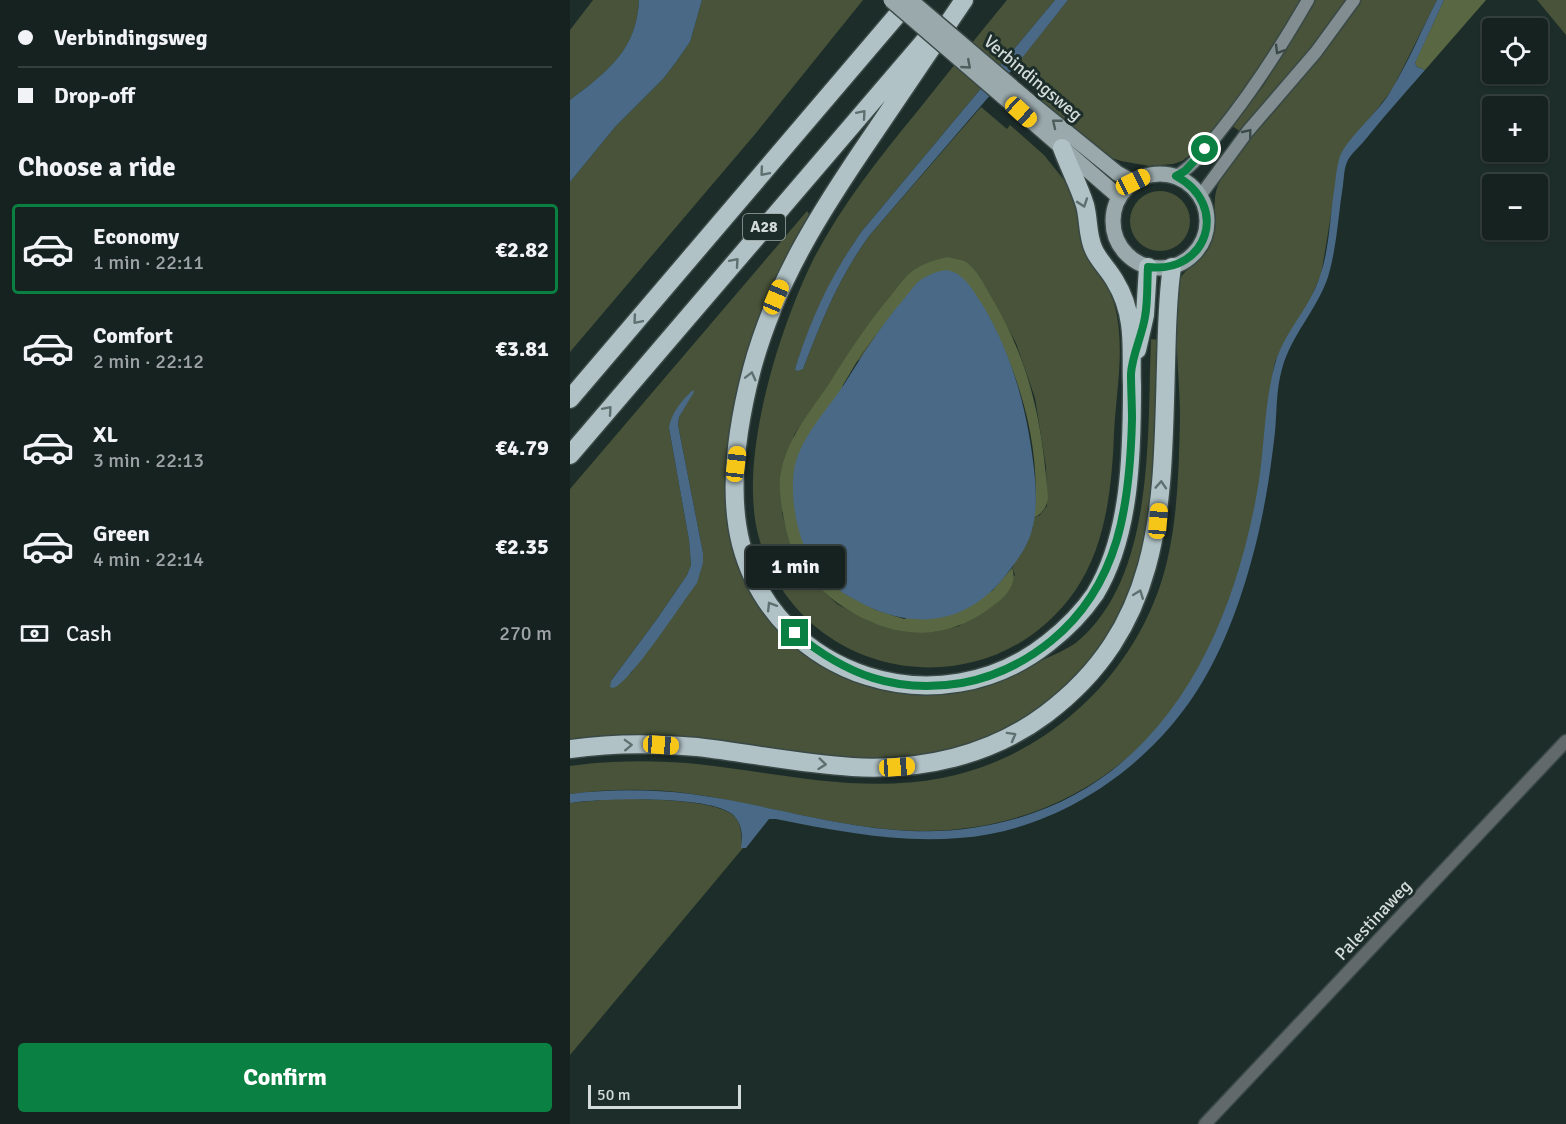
<!DOCTYPE html>
<html lang="en">
<head>
<meta charset="utf-8">
<style>
	body { margin:0; font-family:Signika,sans-serif; background:#232f2d; color:#f1f3f6; height:100vh; display:flex; flex-direction:column; font-size:22px; white-space:nowrap }
	* { box-sizing:border-box; margin:0 }
	p { font-size:20px; color:#9ea4a5 }
	.icon { flex:none; width:33px; height:33px; fill:none; stroke:currentColor; stroke-width:2; stroke-linecap:round; stroke-linejoin:round }
	.map { position:relative; flex:1; overflow:hidden }
	.sheet { display:flex; flex-direction:column; background:#162220; width:570px }
	.sheet>* { flex:none }
	.top-card { display:grid; align-content:center; height:132px; padding:0 18px; background:#162220 }
	.controls { position:absolute; left:912px; top:18px; display:grid; gap:12px }
	.controls a { display:grid; place-items:center; width:66px; height:66px; border-radius:6px; background:#162220; box-shadow:0 2px 4px #0004,0 0 0 2px #353f3e; font-size:30px }
	.scale { position:absolute; left:18px; bottom:15px; width:153px; box-sizing:border-box; padding-left:6px; border:3px solid #d3dcda; border-top:0; font-size:16px; line-height:21px; white-space:nowrap; color:#d3dcda; -webkit-text-stroke:4px #1d2d2a; paint-order:stroke }
	.end { position:absolute; width:27px; height:27px; margin:-14px; border:8px solid #0b8043; background:#fff; box-shadow:0 0 0 3px #fff }
	.from { border-radius:50% }
	.bubble { position:absolute; height:42px; border-radius:6px; background:#162220; box-shadow:0 2px 4px #0004,0 0 0 2px #353f3e; font-size:20px; font-weight:700; line-height:42px; text-align:center }
	.car { position:absolute; width:18px; height:36px; margin:-18px -9px; border-radius:8px; box-shadow:0 0 4px 2px #0007; background:linear-gradient(#f5c518 24%,#345 0 40%,#f5c518 0 76%,#345 0 86%,#f5c518 0) }
	.top-card b { display:flex; align-items:center; gap:21px; height:57px; font-size:22px }
	.top-card b+b { border-top:2px solid #353f3e }
	.top-card i { width:15px; height:15px; background:#f1f3f6 }
	ul { padding:0; list-style:none }
	li { display:flex; align-items:center; gap:18px; height:90px; margin:0 12px 9px; padding:0 6px; border:3px solid transparent; border-radius:6px }
	li div { flex:1 }
	li b { display:block; font-size:22px }
	li em { font-style:normal; font-weight:700 }
	li.on { border-color:#0b8043 }
	li>.icon { width:54px; height:54px; stroke-width:1.5 }
	h2 { padding:0 18px; font-size:27px; line-height:72px }
	.pay { display:flex; align-items:center; gap:15px; height:66px; padding:0 18px; font-size:22px }
	.pay p { margin-inline-start:auto }
	.action { display:flex; gap:12px; margin-top:auto; padding:12px 18px }
	.action a { flex:1; height:69px; border-radius:6px; background:#0b8043; color:#fff; font-size:24px; font-weight:700; line-height:69px; text-align:center }
	main { display:flex; flex:1; min-height:0 }
	.map>svg:first-child { display:block }
</style>
</head>
<body>
<main>
<section class="sheet">
<div class="top-card">
<b><i class="from"></i>Verbindingsweg</b>
<b><i></i>Drop-off</b>
</div>
<h2>Choose a ride</h2>
<ul>
<li class="on"><svg class="icon" aria-label="car" viewBox="0 0 24 24"><path d="M5 17H2v-5l4-1 3-4h7l3 4 3 1v5h-3M9 17h6M6 11h13"/><circle cx="7" cy="17" r="2"/><circle cx="17" cy="17" r="2"/></svg><div><b>Economy</b><p>1 min · 22:11</p></div><em>€2.82</em></li>
<li><svg class="icon" aria-label="car" viewBox="0 0 24 24"><path d="M5 17H2v-5l4-1 3-4h7l3 4 3 1v5h-3M9 17h6M6 11h13"/><circle cx="7" cy="17" r="2"/><circle cx="17" cy="17" r="2"/></svg><div><b>Comfort</b><p>2 min · 22:12</p></div><em>€3.81</em></li>
<li><svg class="icon" aria-label="car" viewBox="0 0 24 24"><path d="M5 17H2v-5l4-1 3-4h7l3 4 3 1v5h-3M9 17h6M6 11h13"/><circle cx="7" cy="17" r="2"/><circle cx="17" cy="17" r="2"/></svg><div><b>XL</b><p>3 min · 22:13</p></div><em>€4.79</em></li>
<li><svg class="icon" aria-label="car" viewBox="0 0 24 24"><path d="M5 17H2v-5l4-1 3-4h7l3 4 3 1v5h-3M9 17h6M6 11h13"/><circle cx="7" cy="17" r="2"/><circle cx="17" cy="17" r="2"/></svg><div><b>Green</b><p>4 min · 22:14</p></div><em>€2.35</em></li>
</ul>
<div class="pay"><svg class="icon" aria-label="cash" viewBox="0 0 24 24"><path d="M3 7h18v10H3z"/><circle cx="12" cy="12" r="2"/></svg>Cash<p>270 m</p></div>
<div class="action"><a>Confirm</a></div>
</section>
<div class="map">
<svg width="996" height="1124" viewBox="0 0 996 1124">
	<rect width="100%" height="100%" fill="#1d2d2a"/>
	<path fill="#485339" fill-rule="evenodd" d="M 23,0 L 69,0 C 67,51 37,72 0,100 L 0,30 Z
		M 132,0 L 293,0 L 186,133 L 0,352 L 0,182 L 45,127 L 93,79 L 106,62 L 120,42 Z
		M 437,0 L 485,0 L 292,231 C 261,276 242,318 225,369 L 233,369 C 251,322 269,277 299,236 L 411,107 L 437,129 L 440,125 L 474,155 L 494,180 L 503,197 L 544,303 C 556,346 546,390 544,434 C 542,487 536,546 505,591 C 419,714 229,683 189,538 C 167,460 209,329 244,258 C 272,205 308,159 346,113 C 376,75 406,38 437,0 ZM 409,277 L 446,343 L 465,398 L 476,467 L 477,506 L 470,515 L 464,518 L 462,530 L 442,568 L 445,575 L 389,626 L 362,632 L 332,631 L 301,622 L 267,604 L 250,588 L 229,564 L 219,538 L 212,513 L 224,435 L 263,378 Z
		M 498,0 L 731,0 L 696,59 L 660,109 L 624,152 L 612,161 L 603,164 L 579,166 L 551,161 L 539,157 L 465,96 L 467,93 L 441,71 Z
		M 745,0 L 777,0 L 707,91 L 671,132 L 662,126 L 694,85 Z
		M 791,0 L 867,0 L 822,90 L 771,155 L 751,275 L 739,302 L 711,349 L 705,362 C 699,390 698,419 694,448 C 690,486 683,526 672,563 C 658,611 639,660 609,701 C 539,800 425,843 307,828 C 244,821 184,803 122,794 C 81,788 40,789 0,794 L 0,766 C 42,760 85,760 127,764 C 209,773 290,794 372,778 C 482,757 574,667 598,557 C 608,512 609,464 610,418 C 610,382 605,347 607,311 C 607,303 606,292 608,284 C 612,268 634,261 641,244 C 650,224 640,205 648,185 C 661,157 685,134 705,111 C 735,75 764,38 791,0 Z
		M 967,0 L 996,0 L 996,35 Z
		M560 221a30 30 0 1 1 60 0a30 30 0 1 1-60 0Z
		M 237,211 L 239,214 L 208,273 L 196,304 L 161,445 L 190,602 L 305,687 C 361,698 405,693 455,668 C 469,661 498,650 508,641 C 586,575 577,432 581,339 L 589,340 L 587,421 L 580,520 L 562,591 L 542,631 L 508,677 L 486,697 L 431,733 L 371,753 L 313,760 L 0,741 L 0,489 ZM 123,390 L 109,417 L 108,425 L 133,553 L 133,563 L 126,583 L 61,673 L 41,681 L 87,619 L 117,575 L 121,565 L 119,540 L 99,428 Z
		M 41,799 C 67,799 150,798 166,818 C 173,827 170,840 173,848 L 0,1055 L 0,803 Z"/>
	<path fill="#596843" d="M 874,0 L 916,0 L 855,70 L 847,67 L 845,63 L 847,58 Z
		M 378,257 C 383,259 391,259 396,262 C 406,269 414,284 420,295 C 460,361 472,421 478,497 C 477,507 473,513 464,518 C 472,448 450,376 418,315 L 325,310 L 292,353 L 273,385 L 231,534 L 239,557 L 259,580 L 275,594 L 306,610 L 334,619 L 422,591 L 442,568 C 448,584 436,596 424,605 C 406,619 386,629 363,632 C 312,638 259,605 230,566 C 218,549 208,499 210,478 C 216,435 246,406 267,371 C 284,344 302,318 323,293 C 328,287 334,278 340,273 C 351,264 364,260 378,257 Z"/>
	<path fill="#496986" d="M 69,0 L 132,0 L 120,42 L 106,62 L 93,79 L 45,127 L 0,182 L 0,100 C 37,72 67,50 69,0 Z
		M 485,0 L 498,0 L 452,58 L 299,236 C 269,277 251,322 233,369 L 227,371 L 225,369 C 242,316 260,277 292,231 Z
		M 867,0 L 874,0 L 845,63 L 847,67 L 855,70 C 835,93 814,116 795,140 C 789,147 780,155 777,162 C 774,169 774,178 773,185 C 768,216 767,247 758,277 C 747,310 721,335 712,369 C 706,390 707,411 705,432 C 701,467 696,501 688,535 C 676,585 659,637 633,681 C 583,766 489,831 389,838 C 327,843 266,831 206,819 L 199,819 L 176,848 L 171,848 C 173,836 172,822 162,814 C 138,795 32,798 0,803 L 0,794 C 40,789 81,789 121,794 C 214,806 306,842 402,828 C 577,803 656,657 686,498 C 695,454 693,407 705,364 C 714,332 740,308 750,276 C 760,247 760,214 765,184 C 766,175 767,165 770,156 C 779,136 810,111 822,89 C 839,61 852,29 867,0 Z
		M 377,270 C 395,274 402,289 412,304 C 441,352 456,405 463,461 C 466,483 468,508 462,530 C 457,549 443,566 431,581 C 393,625 343,629 293,604 C 287,600 279,597 273,593 C 262,584 253,573 244,563 C 226,541 218,488 226,461 C 236,431 258,409 275,383 C 293,354 311,326 333,300 C 338,294 343,287 348,282 C 357,275 367,271 377,270 Z
		M 123,390 L 124,392 L 109,417 L 108,425 L 133,553 L 133,563 L 127,583 C 113,601 59,685 43,688 L 40,687 L 41,681 L 87,619 L 117,575 L 121,565 L 119,540 L 99,428 C 101,413 112,400 123,390 Z"/>
	<g fill="none" stroke-linecap="round" stroke-linejoin="round">
		<defs>
			<path id="minor" d="M 635,1124 L 996,741"/>
			<path id="secondary" d="M 606,176 C 623,167 635,149 648,134 C 682,92 711,47 738,0
				M 630,196 L 678,131 L 746,52 L 784,0"/>
			<path id="primary" d="M 461,103 L 547,173 L 563,182
				M 451,112 L 549,197
				M543 221a47 47 0 1 1 94 0a47 47 0 1 1-94 0Z"/>
			<path id="motorway" d="M 394,0 C 364,44 334,89 304,133 C 252,209 206,280 182,369 C 168,423 157,489 171,544 C 206,678 370,729 478,643 C 496,629 512,613 525,594 C 561,535 562,452 562,385 C 561,365 563,344 560,324 C 558,309 553,294 545,281 C 539,270 529,261 524,250 C 517,236 519,219 515,205 C 509,186 499,167 492,148
				M 567,350 L 575,315 L 578,267
				M 0,399 L 340,0
				M 0,455 L 356,39
				M 0,749 C 42,743 85,743 127,747 C 179,753 230,764 282,767 C 351,771 420,756 476,714 C 596,624 592,500 596,365 C 597,332 597,299 602,267"/>
		</defs>
		<use href="#minor" stroke="#3a4946" stroke-width="15"/>
		<use href="#secondary" stroke="#3a4946" stroke-width="15"/>
		<use href="#primary" stroke="#3a4946" stroke-width="18"/>
		<use href="#motorway" stroke="#3a4946" stroke-width="21"/>
		<use href="#minor" stroke="#62696b" stroke-width="12"/>
		<use href="#secondary" stroke="#818d90" stroke-width="12"/>
		<use href="#primary" stroke="#9aa9ac" stroke-width="15"/>
		<use href="#motorway" stroke="#b0c2c6" stroke-width="18"/>
		<defs>
			<path id="primary-bridge" d="M 321,0 L 451,112
				M 340,0 L 461,103"/>
		</defs>
		<use href="#primary-bridge" stroke="#3a4946" stroke-width="18" stroke-linecap="butt"/>
		<use href="#primary-bridge" stroke="#9aa9ac" stroke-width="15"/>
	</g>
	<defs><path id="oneway-chevron" d="M-2-3.5L2.5 0L-2 3.5" fill="none" stroke-width="1.6" stroke-linecap="round" stroke-linejoin="round" transform="scale(1.5)"/></defs>
	<g stroke="#3b4a49">
		<use href="#oneway-chevron" transform="translate(709 50) rotate(121)"/>
		<use href="#oneway-chevron" transform="translate(678 133) rotate(-51)"/>
	</g>
	<g stroke="#4f5f5e">
		<use href="#oneway-chevron" transform="translate(397 65) rotate(41)"/>
		<use href="#oneway-chevron" transform="translate(486 123) rotate(-141)"/>
	</g>
	<g stroke="#5f7070">
		<use href="#oneway-chevron" transform="translate(292 114) rotate(-49)"/>
		<use href="#oneway-chevron" transform="translate(194 172) rotate(130)"/>
		<use href="#oneway-chevron" transform="translate(513 203) rotate(71)"/>
		<use href="#oneway-chevron" transform="translate(165 262) rotate(-49)"/>
		<use href="#oneway-chevron" transform="translate(67 320) rotate(130)"/>
		<use href="#oneway-chevron" transform="translate(181 376) rotate(-76)"/>
		<use href="#oneway-chevron" transform="translate(38 410) rotate(-49)"/>
		<use href="#oneway-chevron" transform="translate(591 485) rotate(-86)"/>
		<use href="#oneway-chevron" transform="translate(569 594) rotate(-69)"/>
		<use href="#oneway-chevron" transform="translate(201 606) rotate(-122)"/>
		<use href="#oneway-chevron" transform="translate(442 736) rotate(-29)"/>
		<use href="#oneway-chevron" transform="translate(58 745) rotate(-2)"/>
		<use href="#oneway-chevron" transform="translate(252 764) rotate(6)"/>
	</g>
	<g fill="none" stroke-linecap="round" stroke-linejoin="round">
		<path stroke="#0b8043" stroke-width="8" d="M 225,633 C 276,675 326,694 392,683 C 425,677 455,662 481,641 C 550,585 560,503 562,419 C 562,404 561,389 561,374 C 562,355 572,336 575,317 C 578,301 577,283 578,267 C 638,274 660,205 606,176 L 615,171 L 635,149"/>
	</g>
	<g text-anchor="middle" dominant-baseline="central" stroke-width="6" stroke-linejoin="round" paint-order="stroke">
		<rect fill="#1d2d2a" stroke="#9ca8a5" stroke-width="1.5" x="173" y="214" width="42" height="26" rx="4.5"/>
		<g font-size="16" font-weight="bold" fill="#d3dcda">
			<text x="194" y="227">A28</text>
		</g>
		<g font-size="18" fill="#d3dcda" stroke="#1d2d2a">
			<text transform="translate(463 78) rotate(40)">Verbindingsweg</text>
			<text transform="translate(803 920) rotate(-47)">Palestinaweg</text>
		</g>
	</g>
</svg>
<div class="controls">
<a><svg class="icon" aria-label="locate" viewBox="0 0 24 24"><circle cx="12" cy="12" r="6"/><path d="M12 2v4M12 18v4M2 12h4M18 12h4"/></svg></a>
<a>+</a>
<a>−</a>
</div>
<div class="scale">50 m</div>
<i class="end from" style="left:635px;top:149px"></i>
<i class="end" style="left:225px;top:633px"></i>
<div class="bubble" style="left:176px;top:546px;width:99px">1 min</div>
<i class="car" style="left:451px;top:112px;rotate:132deg"></i>
<i class="car" style="left:563px;top:182px;rotate:64deg"></i>
<i class="car" style="left:206px;top:297px;rotate:23deg"></i>
<i class="car" style="left:166px;top:464px;rotate:7deg"></i>
<i class="car" style="left:588px;top:521px;rotate:5deg"></i>
<i class="car" style="left:91px;top:745px;rotate:94deg"></i>
<i class="car" style="left:327px;top:767px;rotate:86deg"></i>
</div>
</main>
</body>
</html>
